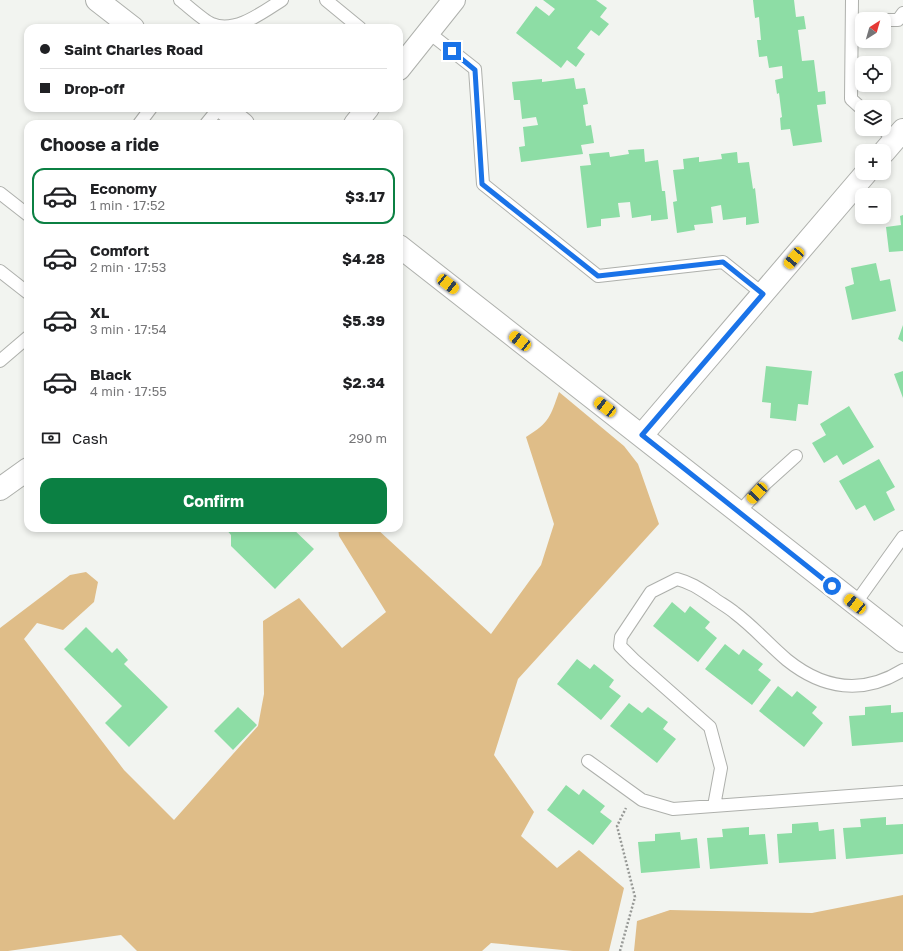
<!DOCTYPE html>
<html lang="en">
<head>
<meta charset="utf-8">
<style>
	body { margin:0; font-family:"Golos Text",sans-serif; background:#f2f2f2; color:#202124; height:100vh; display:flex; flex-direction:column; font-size:15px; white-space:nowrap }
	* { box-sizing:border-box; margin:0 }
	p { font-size:13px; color:#757577 }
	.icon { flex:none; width:22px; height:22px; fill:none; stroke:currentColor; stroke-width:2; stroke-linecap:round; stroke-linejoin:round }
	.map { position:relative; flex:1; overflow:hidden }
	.side { position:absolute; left:24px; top:120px; width:379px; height:412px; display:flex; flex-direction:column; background:#fff; border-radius:12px; box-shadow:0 2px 6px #0003 }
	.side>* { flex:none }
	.hud { position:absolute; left:24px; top:24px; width:379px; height:88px; border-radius:12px; box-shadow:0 2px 6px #0003; display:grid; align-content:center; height:88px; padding:0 16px; background:#fff }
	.needle { width:26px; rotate:37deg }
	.controls { position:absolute; left:855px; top:12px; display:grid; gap:8px }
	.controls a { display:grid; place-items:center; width:36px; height:36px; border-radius:8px; background:#fff; box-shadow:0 2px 6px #0003; font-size:20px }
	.end { position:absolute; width:18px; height:18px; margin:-9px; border:5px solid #1a73e8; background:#fff; box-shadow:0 0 0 2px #fff }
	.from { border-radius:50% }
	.car { position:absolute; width:12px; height:24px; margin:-12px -6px; border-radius:5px; box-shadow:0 0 3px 1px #0007; background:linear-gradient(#f5c518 24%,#345 0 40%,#f5c518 0 76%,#345 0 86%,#f5c518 0) }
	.hud b { display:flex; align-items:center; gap:14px; height:38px; font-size:15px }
	.hud b+b { border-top:1px solid #e0e0e0 }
	.hud i { width:10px; height:10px; background:#202124 }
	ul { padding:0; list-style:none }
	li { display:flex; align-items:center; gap:12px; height:56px; margin:0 8px 6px; padding:0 8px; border:2px solid transparent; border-radius:12px }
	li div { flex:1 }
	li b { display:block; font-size:15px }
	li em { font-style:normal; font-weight:700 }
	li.on { border-color:#0b8043 }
	li>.icon { width:36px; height:36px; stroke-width:1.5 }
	h2 { padding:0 16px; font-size:18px; line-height:48px }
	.pay { display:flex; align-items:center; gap:10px; height:44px; padding:0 16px; font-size:15px }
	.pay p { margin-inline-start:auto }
	.action { display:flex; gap:8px; margin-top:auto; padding:8px 16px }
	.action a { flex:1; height:46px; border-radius:12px; background:#0b8043; color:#fff; font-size:16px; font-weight:700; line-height:46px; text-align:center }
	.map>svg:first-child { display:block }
</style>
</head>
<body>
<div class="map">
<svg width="903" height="951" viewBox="0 0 903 951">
	<rect width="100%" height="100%" fill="#f2f4f0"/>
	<path fill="#dfbd88" d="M 559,392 L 624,446 L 638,464 L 659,524 L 518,679 L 494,755 L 534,812 L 521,836 L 557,868 L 579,850 L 624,888 L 609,951 L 573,951 L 491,943 L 482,951 L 137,951 L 121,935 L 8,951 L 0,951 L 0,628 L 70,575 L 86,572 L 98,582 L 94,602 L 63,630 L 37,623 L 24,639 L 124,770 L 174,820 L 258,726 L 264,694 L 263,621 L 299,598 L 342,648 L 386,612 L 339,536 L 338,528 L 376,528 L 491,634 L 541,565 L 554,524 L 526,437 C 550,422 550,417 559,392 Z
		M 903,895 L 903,951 L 634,951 L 637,921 L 670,910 L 812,913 Z"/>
	<path fill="#8ddda5" d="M 543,0 L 596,0 L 607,8 L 600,17 L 609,24 L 599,36 L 591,30 L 577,48 L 585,54 L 576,67 L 567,60 L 561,68 L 516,33 L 536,6 L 549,16 L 555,9 Z
		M 753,0 L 794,0 L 796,17 L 804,16 L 806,29 L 798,30 L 802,61 L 814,60 L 818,92 L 825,91 L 826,104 L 817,105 L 822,142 L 793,146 L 790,129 L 781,130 L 780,118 L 782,117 L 779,93 L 777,94 L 775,80 L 783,78 L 782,66 L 769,68 L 767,56 L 759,57 L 757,40 L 761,40 L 759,17 L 755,18 Z
		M 574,78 L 576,89 L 585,88 L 588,104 L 583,105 L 586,126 L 591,125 L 594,143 L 581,145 L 583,154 L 521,162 L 519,147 L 525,146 L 523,127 L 538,125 L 536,117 L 522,119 L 520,100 L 514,100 L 512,82 L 542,79 L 542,82 Z
		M 644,149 L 645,162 L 658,160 L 662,191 L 665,191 L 668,219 L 651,221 L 651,215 L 632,218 L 630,202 L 618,203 L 620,217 L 601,219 L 601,226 L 587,228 L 580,166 L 591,165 L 589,154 L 609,152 L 610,157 L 629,154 L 628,150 Z
		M 737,152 L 738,163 L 749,162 L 753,189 L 755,188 L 759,223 L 746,225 L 746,217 L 723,220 L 721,205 L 711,207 L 713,223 L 694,225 L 695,230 L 677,233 L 673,202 L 677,201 L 673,170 L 684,169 L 683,159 L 699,157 L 699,162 L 722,159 L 721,154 Z
		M 903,215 L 903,251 L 889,252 L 886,227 L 901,225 L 900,216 Z
		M 876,263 L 880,281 L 890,279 L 896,311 L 852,320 L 845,287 L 854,284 L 851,268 Z
		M 903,325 L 903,342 L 898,339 Z
		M 766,366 L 812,371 L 808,405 L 798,404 L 796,421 L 770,418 L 771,403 L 762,402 Z
		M 903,371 L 903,398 L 894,374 Z
		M 849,406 L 874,447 L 843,465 L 837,455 L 824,463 L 812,443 L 826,435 L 820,424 Z
		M 879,459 L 895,487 L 886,492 L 895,510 L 874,521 L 865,505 L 856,510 L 839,481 Z
		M 225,528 L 292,528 L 314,549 L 275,589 L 231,546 L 231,535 Z
		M 672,602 L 685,613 L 690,606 L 710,622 L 705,628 L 717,638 L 698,662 L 653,626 Z
		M 86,627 L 112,653 L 117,648 L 128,660 L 124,664 L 168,707 L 129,747 L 105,723 L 122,706 L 64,649 Z
		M 725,644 L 739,655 L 743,649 L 763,664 L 758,670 L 771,680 L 752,705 L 705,669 Z
		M 577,659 L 590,669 L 594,664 L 614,680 L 609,687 L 621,696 L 601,720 L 557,684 Z
		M 778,686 L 792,697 L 797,691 L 817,707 L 812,713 L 823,723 L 804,747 L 759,711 Z
		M 629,703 L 642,713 L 648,707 L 668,722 L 663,729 L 676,739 L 657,763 L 610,726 Z
		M 891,705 L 891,713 L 903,712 L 903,742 L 852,746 L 849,716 L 865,715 L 865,707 Z
		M 238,707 L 257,725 L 233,750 L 214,731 Z
		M 566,785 L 579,795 L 583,789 L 605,806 L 600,812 L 612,821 L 593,845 L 547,810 Z
		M 886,817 L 886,825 L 903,824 L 903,854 L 846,859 L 843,828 L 861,827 L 860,819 Z
		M 818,822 L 819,831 L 834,829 L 836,859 L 779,863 L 777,834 L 792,833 L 792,824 Z
		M 749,827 L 749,835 L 765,834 L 768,864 L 710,869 L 707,838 L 723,837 L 722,829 Z
		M 680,832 L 681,840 L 697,838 L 700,868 L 641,873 L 638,842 L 655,841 L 655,834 Z"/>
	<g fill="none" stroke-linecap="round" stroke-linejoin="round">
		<defs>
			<path id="service" d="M 180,0 C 188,6 204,21 212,24 C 235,34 263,12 282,0
				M 326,0 L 360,28
				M 852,0 L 851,99 L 862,109
				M 884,20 L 898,20 L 903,13
				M 428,32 L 475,69 L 483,184 L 598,276 L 723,262 L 763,294
				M 139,124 L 151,108
				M 206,124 L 219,108
				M 883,129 L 895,140
				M 0,193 L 28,215
				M 0,271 L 28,293
				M 0,361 L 28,337
				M 739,512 L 766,483 L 796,456
				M 855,604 L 903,537
				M 588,761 L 642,800 L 673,809 L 903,792
				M 714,806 L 721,768 L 710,727 L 634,660 L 620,646 L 621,637 L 651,592 L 677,579 C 692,583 700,589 712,597 C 720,603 728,607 735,613 C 754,627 769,645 787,660 C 823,689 863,695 903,670"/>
			<path id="minor" d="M 97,0 L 133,28
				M 223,108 L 243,124
				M 884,152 L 903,130
				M 642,435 L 866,173"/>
			<path id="tertiary" d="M 399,69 L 454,0
				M 355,124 L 368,108
				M 399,246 L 903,641
				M 0,489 L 28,469"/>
		</defs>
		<use href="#service" stroke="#aeb0ac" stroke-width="14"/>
		<use href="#minor" stroke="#aeb0ac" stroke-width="24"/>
		<use href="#tertiary" stroke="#aeb0ac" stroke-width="24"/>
		<path stroke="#979996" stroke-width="2.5" stroke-dasharray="2 2" stroke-linecap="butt" d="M 620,951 L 635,897 L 617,826 L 626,808"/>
		<use href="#service" stroke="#fff" stroke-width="12"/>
		<use href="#minor" stroke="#fff" stroke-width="22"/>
		<use href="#tertiary" stroke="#fff" stroke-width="22"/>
	</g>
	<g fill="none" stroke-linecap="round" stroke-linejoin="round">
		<path stroke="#1a73e8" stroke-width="5" d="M 452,51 L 475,70 L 482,184 L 598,276 L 723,262 L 763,294 L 642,435 L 832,586"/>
	</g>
</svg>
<div class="controls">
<a><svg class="needle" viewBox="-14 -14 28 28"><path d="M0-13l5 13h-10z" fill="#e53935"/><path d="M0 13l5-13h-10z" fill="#757577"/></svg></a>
<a><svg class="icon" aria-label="locate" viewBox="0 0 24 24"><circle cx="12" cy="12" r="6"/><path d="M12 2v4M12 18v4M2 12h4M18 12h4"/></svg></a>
<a><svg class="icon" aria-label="layers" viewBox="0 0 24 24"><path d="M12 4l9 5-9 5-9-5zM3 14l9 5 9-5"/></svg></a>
<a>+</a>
<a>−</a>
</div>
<i class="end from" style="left:832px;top:586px"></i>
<i class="end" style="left:452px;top:51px"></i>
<i class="car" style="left:794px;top:258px;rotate:220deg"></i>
<i class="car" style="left:448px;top:284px;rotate:128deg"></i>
<i class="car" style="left:520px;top:341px;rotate:308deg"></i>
<i class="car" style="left:605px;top:407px;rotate:308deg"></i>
<i class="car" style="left:757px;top:493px;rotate:223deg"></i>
<i class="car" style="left:855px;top:604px;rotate:308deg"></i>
<div class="hud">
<b><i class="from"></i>Saint Charles Road</b>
<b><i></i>Drop-off</b>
</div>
<section class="side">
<h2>Choose a ride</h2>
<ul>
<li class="on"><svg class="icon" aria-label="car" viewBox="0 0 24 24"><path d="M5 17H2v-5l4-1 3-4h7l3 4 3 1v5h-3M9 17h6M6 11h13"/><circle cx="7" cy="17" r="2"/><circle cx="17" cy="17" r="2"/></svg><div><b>Economy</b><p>1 min · 17:52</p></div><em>$3.17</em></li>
<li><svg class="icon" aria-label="car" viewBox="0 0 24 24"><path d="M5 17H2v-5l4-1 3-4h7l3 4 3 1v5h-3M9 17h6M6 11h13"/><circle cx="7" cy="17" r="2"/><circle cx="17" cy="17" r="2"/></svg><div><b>Comfort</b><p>2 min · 17:53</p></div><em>$4.28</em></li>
<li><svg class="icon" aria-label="car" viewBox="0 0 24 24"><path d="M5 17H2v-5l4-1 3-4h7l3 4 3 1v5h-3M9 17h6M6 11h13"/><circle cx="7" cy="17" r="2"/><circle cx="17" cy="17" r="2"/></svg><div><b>XL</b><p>3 min · 17:54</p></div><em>$5.39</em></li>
<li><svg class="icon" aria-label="car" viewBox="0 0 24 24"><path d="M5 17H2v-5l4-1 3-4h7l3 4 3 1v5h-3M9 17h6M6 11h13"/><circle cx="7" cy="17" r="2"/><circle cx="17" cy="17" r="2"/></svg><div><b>Black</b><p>4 min · 17:55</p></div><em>$2.34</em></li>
</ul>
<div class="pay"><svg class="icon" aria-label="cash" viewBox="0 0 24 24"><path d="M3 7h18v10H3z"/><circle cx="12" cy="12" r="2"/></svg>Cash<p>290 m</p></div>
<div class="action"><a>Confirm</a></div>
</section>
</div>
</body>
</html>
